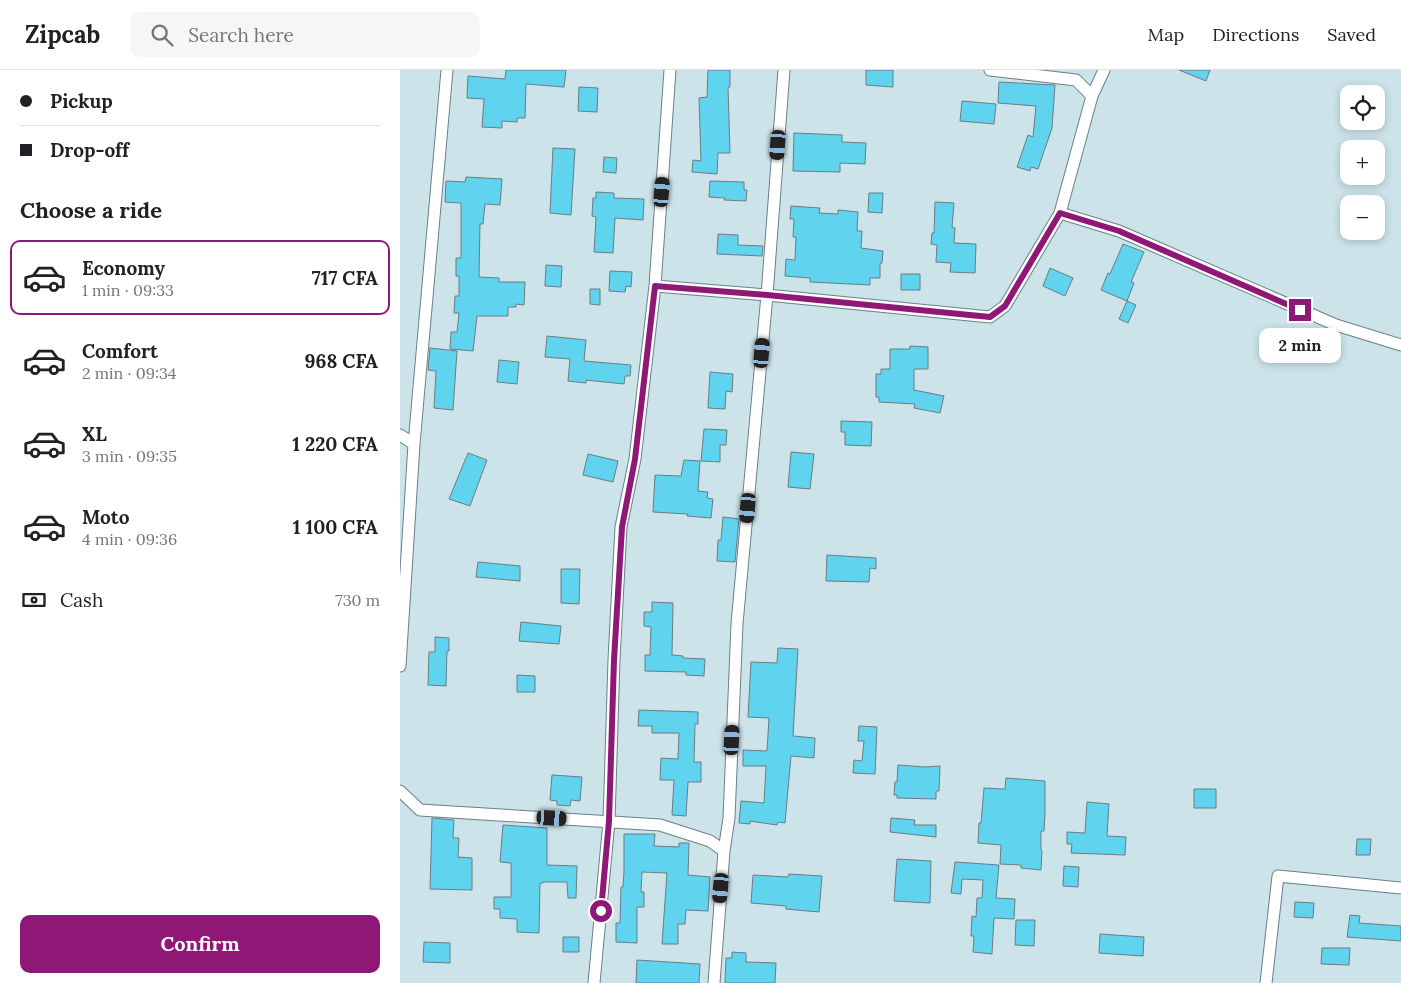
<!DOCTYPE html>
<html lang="en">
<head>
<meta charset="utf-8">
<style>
	body { margin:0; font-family:Lora,serif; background:#f6f6f6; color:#202124; height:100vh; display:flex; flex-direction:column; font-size:19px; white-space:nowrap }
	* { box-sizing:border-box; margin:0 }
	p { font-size:16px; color:#757577 }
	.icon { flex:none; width:28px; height:28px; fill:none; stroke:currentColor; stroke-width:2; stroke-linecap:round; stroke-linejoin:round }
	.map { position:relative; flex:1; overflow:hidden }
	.side { display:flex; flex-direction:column; background:#fff; width:400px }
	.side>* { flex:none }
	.guide { display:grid; align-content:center; height:110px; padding:0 20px; background:#fff }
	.buttons { position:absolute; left:940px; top:15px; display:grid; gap:10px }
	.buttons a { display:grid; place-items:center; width:45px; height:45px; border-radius:10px; background:#fff; box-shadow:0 2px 8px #0003; font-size:25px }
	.end { position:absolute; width:22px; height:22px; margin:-11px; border:6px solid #8f1876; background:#fff; box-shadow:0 0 0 2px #fff }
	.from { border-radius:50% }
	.bubble { position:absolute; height:35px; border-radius:10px; background:#fff; box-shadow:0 2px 8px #0003; font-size:16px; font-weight:800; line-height:35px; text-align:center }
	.car { position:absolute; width:15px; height:30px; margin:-15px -8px; border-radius:6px; box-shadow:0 0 4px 1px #0007; background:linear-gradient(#222 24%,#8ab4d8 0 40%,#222 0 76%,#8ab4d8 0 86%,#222 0) }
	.guide b { display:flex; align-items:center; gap:18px; height:48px; font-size:19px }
	.guide b+b { border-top:1px solid #e0e0e0 }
	.guide i { width:12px; height:12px; background:#202124 }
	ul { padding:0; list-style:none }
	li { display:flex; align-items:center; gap:15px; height:75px; margin:0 10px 8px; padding:0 10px; border:2px solid transparent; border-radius:10px }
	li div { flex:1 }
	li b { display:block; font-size:19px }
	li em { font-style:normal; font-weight:800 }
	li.selected { border-color:#8f1876 }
	li>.icon { width:45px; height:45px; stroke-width:1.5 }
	h2 { padding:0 20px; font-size:22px; line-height:60px }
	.pay { display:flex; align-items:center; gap:12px; height:55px; padding:0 20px; font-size:19px }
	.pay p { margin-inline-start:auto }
	.primary-button { display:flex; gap:10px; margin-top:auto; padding:10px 20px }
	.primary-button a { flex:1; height:58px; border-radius:10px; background:#8f1876; color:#fff; font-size:20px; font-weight:800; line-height:58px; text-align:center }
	header { display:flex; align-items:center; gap:30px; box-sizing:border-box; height:70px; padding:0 25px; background:#fff; border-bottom:1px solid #e0e0e0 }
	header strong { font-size:24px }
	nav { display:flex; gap:28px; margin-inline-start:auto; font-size:18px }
	.search { width:350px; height:45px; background:#f6f6f6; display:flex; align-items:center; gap:12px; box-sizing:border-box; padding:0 18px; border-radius:10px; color:#757577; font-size:19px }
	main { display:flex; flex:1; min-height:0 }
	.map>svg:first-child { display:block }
</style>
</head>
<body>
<header>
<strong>Zipcab</strong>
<div class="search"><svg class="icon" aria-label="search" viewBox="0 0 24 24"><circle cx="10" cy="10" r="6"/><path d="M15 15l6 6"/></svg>Search here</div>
<nav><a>Map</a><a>Directions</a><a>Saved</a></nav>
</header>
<main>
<section class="side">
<div class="guide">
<b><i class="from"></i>Pickup</b>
<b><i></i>Drop-off</b>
</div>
<h2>Choose a ride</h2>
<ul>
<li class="selected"><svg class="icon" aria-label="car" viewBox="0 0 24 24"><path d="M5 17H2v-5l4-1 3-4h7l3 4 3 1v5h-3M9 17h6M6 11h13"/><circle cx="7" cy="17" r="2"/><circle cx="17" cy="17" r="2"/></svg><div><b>Economy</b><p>1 min · 09:33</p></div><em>717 CFA</em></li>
<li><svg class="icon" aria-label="car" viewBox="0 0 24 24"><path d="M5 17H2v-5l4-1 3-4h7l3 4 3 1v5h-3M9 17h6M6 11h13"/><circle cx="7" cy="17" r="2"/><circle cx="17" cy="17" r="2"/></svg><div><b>Comfort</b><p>2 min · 09:34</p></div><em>968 CFA</em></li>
<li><svg class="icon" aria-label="car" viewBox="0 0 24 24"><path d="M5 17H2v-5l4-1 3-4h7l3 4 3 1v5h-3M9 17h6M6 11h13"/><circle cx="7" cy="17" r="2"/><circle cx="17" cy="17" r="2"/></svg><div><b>XL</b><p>3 min · 09:35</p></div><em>1 220 CFA</em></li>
<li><svg class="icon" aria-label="car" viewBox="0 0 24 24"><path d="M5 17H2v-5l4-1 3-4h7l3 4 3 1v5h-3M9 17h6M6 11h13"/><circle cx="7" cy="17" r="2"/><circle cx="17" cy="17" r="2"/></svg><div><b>Moto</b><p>4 min · 09:36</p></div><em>1 100 CFA</em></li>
</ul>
<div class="pay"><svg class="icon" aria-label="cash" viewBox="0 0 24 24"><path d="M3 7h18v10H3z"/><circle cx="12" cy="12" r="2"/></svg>Cash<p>730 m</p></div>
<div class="primary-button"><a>Confirm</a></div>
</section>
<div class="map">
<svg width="1001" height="913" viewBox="0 0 1001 913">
	<rect width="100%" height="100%" fill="#cbe3e9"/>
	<path fill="#60d3ef" stroke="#687d83" d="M 106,0 L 166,0 L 164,17 L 126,14 L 125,48 L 117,48 L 117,52 L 102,51 L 102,58 L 82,57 L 84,29 L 67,28 L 68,6 L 105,9 Z
		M 308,0 L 330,0 L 330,17 L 328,17 L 330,83 L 318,83 L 317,104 L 292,102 L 293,90 L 301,91 L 299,28 L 307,27 Z
		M 466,0 L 493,0 L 493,17 L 466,15 Z
		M 779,0 L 810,0 L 806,11 Z
		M 599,12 L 655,15 L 652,58 L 638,99 L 631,97 L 630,101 L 617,97 L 628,65 L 633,67 L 636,36 L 598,33 Z
		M 179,17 L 198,18 L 197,42 L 178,41 Z
		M 562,31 L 596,34 L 594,54 L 560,51 Z
		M 394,63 L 442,65 L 442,72 L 466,73 L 465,94 L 440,93 L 440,102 L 393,101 Z
		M 153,78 L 175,79 L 171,145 L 150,143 Z
		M 204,87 L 217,88 L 216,103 L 203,102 Z
		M 66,107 L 102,109 L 100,135 L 85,134 L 83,154 L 80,154 L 79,207 L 99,208 L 99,212 L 125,212 L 124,235 L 116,234 L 116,237 L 108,237 L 108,246 L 77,246 L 73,281 L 50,279 L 51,262 L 57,262 L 59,243 L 54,243 L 55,226 L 59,226 L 59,206 L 56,206 L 56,188 L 61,188 L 61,133 L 45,132 L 46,111 L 65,112 Z
		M 310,111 L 344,112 L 344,120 L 347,120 L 346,131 L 324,130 L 325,128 L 309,127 Z
		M 196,122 L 214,123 L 214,128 L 244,129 L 243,150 L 215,148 L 213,183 L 194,182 L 196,147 L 192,146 L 193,128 L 196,128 Z
		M 469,123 L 483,123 L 482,143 L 468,142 Z
		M 535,132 L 554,133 L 552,157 L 555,158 L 554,173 L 576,174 L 575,203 L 550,202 L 551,193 L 536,192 L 537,175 L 531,174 L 532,163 L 534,163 Z
		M 391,136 L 420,138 L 419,143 L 438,144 L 438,140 L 458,142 L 457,161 L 462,161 L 461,178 L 483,181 L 482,193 L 480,193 L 480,208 L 470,208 L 470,215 L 410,212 L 410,208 L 385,206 L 386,189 L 395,190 L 396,167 L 393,167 L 394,149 L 390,149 Z
		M 318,164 L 338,165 L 338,175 L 363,176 L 362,186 L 317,184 Z
		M 723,174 L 744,182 L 731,212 L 734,213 L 727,231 L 701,220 L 708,203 L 710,204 Z
		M 146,195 L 162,196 L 161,217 L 145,216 Z
		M 650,198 L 673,208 L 665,226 L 643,216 Z
		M 210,201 L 232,202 L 231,217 L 226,216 L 225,222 L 209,221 Z
		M 501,204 L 520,204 L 520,220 L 501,220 Z
		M 190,219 L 200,219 L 200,235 L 190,234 Z
		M 727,231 L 736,235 L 728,253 L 719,249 Z
		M 147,266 L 186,270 L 184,291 L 231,295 L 230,306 L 225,306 L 224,314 L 186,310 L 186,313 L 168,311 L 170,289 L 145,287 Z
		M 510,276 L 528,277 L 528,299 L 514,299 L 514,320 L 544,326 L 540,343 L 514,338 L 515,334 L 479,332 L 479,327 L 476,327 L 476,304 L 481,304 L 481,299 L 490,299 L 490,279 L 510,279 Z
		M 30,278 L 57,281 L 53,340 L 34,338 L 36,301 L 28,300 Z
		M 99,290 L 119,292 L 117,314 L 97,312 Z
		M 310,302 L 333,304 L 332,322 L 326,321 L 325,339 L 308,338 Z
		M 441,351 L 472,352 L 471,376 L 445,375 L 445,362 L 441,362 Z
		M 304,359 L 327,360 L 326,375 L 320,375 L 320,392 L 301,391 Z
		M 391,382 L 414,384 L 410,419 L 388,417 Z
		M 68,383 L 87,390 L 70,436 L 49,429 Z
		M 188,384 L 218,391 L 213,412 L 183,405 Z
		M 284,390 L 300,391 L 298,421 L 308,422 L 307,428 L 313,429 L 311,448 L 287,446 L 288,444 L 253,442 L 255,405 L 281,406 Z
		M 323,447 L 339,449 L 335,492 L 317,491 L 318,470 L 321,470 Z
		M 427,485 L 476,488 L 476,499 L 470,498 L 469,512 L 426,511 Z
		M 78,492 L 120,496 L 120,511 L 76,507 Z
		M 161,499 L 180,499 L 179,534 L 161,533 Z
		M 252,532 L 273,533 L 272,585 L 283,586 L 283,588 L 305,589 L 304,606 L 286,605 L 286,602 L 245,601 L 245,585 L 250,585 L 251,557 L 244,556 L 244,542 L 252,542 Z
		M 121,552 L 161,556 L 159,574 L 119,571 Z
		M 35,567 L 49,568 L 49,581 L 47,581 L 46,616 L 28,615 L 29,582 L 35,582 Z
		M 378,578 L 398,579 L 393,666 L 415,668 L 414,688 L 391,686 L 385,753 L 378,752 L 377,755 L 350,751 L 350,754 L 339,753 L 341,731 L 364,733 L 366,696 L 343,696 L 343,680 L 367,681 L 369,648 L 348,647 L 351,592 L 377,593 Z
		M 117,605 L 135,606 L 135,622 L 117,622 Z
		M 239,640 L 298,642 L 298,654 L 295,654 L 294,692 L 301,692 L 301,712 L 288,712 L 286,746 L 272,745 L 274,710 L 260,710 L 261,688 L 278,689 L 279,663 L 252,663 L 252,656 L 238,656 Z
		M 459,656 L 477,657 L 475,704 L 453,703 L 454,690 L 462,691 L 464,671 L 458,671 Z
		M 498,695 L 525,697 L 540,696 L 539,721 L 536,721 L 536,729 L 497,728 L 497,725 L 494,725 L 495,712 L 497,712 Z
		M 152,705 L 182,707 L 180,731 L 171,730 L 170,736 L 157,735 L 157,731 L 150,730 Z
		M 606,708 L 645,711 L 645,744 L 644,761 L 641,761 L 641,780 L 642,781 L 641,800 L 621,798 L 621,795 L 600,794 L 601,775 L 578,773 L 579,753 L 581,753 L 584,718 L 605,719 Z
		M 794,719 L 816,719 L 816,738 L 794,738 Z
		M 687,732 L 709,734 L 707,766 L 726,767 L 725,785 L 671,783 L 672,774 L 667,774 L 667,762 L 685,763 Z
		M 32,748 L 54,750 L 53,768 L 59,768 L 58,787 L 72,788 L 72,820 L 30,819 Z
		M 491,748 L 515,750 L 514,755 L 536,755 L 536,767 L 490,762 Z
		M 103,755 L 147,758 L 147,795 L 177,796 L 176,828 L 168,828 L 167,812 L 143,812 L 143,813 L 140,813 L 139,863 L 117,862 L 117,849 L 100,848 L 100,839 L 94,839 L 94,827 L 111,827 L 111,793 L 100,792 Z
		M 224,764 L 255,764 L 254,776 L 279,777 L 279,773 L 289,773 L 288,805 L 310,807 L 308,841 L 286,840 L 285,854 L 278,854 L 278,874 L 262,874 L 267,803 L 242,802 L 241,822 L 244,822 L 244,837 L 237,837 L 237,873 L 216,872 L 216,853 L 220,853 L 221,817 L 223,817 L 224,801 Z
		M 957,769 L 971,769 L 970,785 L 956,785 Z
		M 497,789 L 531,791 L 530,833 L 494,831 Z
		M 555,792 L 599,795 L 596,828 L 615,829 L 614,849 L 594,848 L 592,884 L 573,882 L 574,866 L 571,866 L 572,846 L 576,847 L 577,828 L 582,828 L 583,810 L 562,809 L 561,824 L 551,823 Z
		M 664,796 L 679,797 L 678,817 L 663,816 Z
		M 389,804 L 422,806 L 419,842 L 386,839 L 386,836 L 351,833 L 353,805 L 388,807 Z
		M 895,832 L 914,833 L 913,848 L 894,847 Z
		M 950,845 L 960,846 L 959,853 L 1001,856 L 1001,871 L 947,867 Z
		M 616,850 L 635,850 L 634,876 L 615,875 Z
		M 700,864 L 744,867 L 743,886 L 699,883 Z
		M 163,867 L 179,867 L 179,882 L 163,882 Z
		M 24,872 L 50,873 L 50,893 L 23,892 Z
		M 922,878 L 950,878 L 949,895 L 921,894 Z
		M 332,882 L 346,883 L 346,892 L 376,893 L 375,913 L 325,913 L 326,888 L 332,888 Z
		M 237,890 L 300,894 L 299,913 L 236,913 Z"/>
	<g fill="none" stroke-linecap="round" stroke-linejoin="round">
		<defs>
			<path id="minor" d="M 692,26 L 704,0
				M 660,143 L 719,161 L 936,255 L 1001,275
				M 255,216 L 367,225 L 590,247 L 605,236 L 660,143 L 692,26 L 676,10 L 590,0
				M 0,365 L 14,374
				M 0,596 L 14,374 L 47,0
				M 0,721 L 20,740 L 260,755 L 310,771 L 324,781
				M 194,913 L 209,751 L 214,590 L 221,457 L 235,389 L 255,216 L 270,0
				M 314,913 L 324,781 L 329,748 L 337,554 L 367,225 L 384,0
				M 866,913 L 878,806 L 1001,818"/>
		</defs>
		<use href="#minor" stroke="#6a8086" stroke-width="13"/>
		<use href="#minor" stroke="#fff" stroke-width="11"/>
	</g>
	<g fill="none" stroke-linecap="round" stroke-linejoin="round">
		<path stroke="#8f1876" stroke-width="6" d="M 201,841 L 209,751 L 214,590 L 222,457 L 235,389 L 255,216 L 367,225 L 590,247 L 605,236 L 660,143 L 719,161 L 900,240"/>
	</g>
</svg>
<div class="buttons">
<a><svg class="icon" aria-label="locate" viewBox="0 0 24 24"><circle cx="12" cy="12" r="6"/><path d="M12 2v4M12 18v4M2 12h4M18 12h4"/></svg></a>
<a>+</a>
<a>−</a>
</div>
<i class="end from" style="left:201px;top:841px"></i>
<i class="end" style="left:900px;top:240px"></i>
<div class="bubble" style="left:859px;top:258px;width:82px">2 min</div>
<i class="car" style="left:378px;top:75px;rotate:184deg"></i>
<i class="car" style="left:262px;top:122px;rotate:5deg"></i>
<i class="car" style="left:362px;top:283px;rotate:5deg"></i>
<i class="car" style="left:348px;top:438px;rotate:185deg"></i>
<i class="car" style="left:332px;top:670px;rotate:3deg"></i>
<i class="car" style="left:152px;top:748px;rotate:93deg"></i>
<i class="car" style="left:321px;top:818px;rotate:185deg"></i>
</div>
</main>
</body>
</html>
